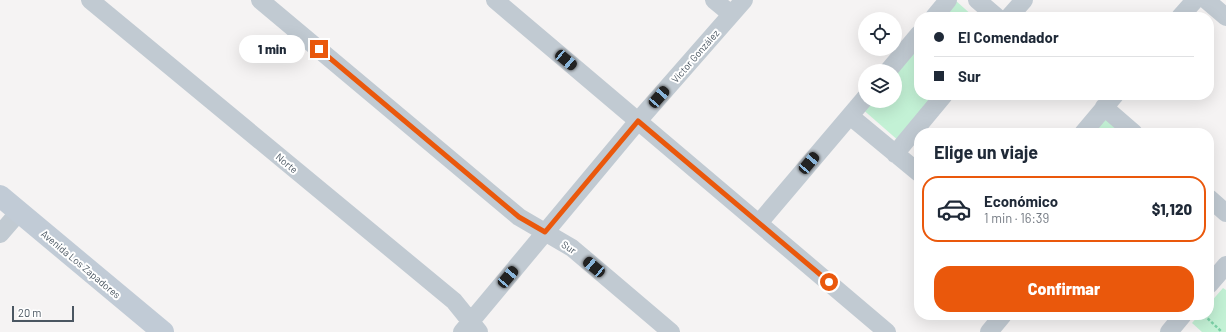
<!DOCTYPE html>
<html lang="es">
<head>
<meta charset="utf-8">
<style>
	body { margin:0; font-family:Barlow,sans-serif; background:#f2f2f3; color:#1f2937; height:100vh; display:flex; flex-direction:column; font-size:15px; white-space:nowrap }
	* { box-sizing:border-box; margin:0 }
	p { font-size:13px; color:#747a83 }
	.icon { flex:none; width:22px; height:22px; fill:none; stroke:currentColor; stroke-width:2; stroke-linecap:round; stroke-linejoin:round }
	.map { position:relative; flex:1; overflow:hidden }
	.details { position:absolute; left:914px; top:128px; width:300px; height:192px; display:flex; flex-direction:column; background:#fff; border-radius:16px; box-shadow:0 4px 16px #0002 }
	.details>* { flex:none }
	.banner { position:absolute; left:914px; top:12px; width:300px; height:88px; border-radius:16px; box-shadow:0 4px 16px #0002; display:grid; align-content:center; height:88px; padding:0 20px; background:#fff }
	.fabs { position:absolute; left:858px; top:12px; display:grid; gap:8px }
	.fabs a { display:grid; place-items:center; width:44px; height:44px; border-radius:50%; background:#fff; box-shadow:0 4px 16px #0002; font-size:20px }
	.scale { position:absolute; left:12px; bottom:10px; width:62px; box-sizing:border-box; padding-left:4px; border:2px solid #4a5661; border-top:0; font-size:11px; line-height:14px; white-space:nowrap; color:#4a5661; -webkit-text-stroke:3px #fff; paint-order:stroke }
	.end { position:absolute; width:18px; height:18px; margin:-9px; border:5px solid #ea580c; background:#fff; box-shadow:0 0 0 2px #fff }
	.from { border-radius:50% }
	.bubble { position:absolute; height:28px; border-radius:14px; background:#fff; box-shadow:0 4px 16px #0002; font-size:13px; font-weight:800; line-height:28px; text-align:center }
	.car { position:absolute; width:12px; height:24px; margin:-12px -6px; border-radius:5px; box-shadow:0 0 3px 1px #0007; background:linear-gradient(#222 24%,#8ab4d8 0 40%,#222 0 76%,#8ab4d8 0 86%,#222 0) }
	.banner b { display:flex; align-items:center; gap:14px; height:38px; font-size:15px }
	.banner b+b { border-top:1px solid #e0e1e3 }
	.banner i { width:10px; height:10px; background:#1f2937 }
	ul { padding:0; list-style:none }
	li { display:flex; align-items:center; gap:12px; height:66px; margin:0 8px 6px; padding:0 12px; border:2px solid transparent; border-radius:16px }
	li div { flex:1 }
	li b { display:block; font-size:15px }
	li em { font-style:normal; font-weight:800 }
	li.on { border-color:#ea580c }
	li>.icon { width:36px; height:36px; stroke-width:1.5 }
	h2 { padding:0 20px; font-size:18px; line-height:48px }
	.cta { display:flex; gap:8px; margin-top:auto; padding:8px 20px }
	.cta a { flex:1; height:46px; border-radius:16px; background:#ea580c; color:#fff; font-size:16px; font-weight:800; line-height:46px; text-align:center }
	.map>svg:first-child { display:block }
</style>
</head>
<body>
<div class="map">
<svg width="1226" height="332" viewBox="0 0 1226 332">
	<rect width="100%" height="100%" fill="#f5f3f3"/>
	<path fill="#c3f1d5" d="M 955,0 L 974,17 L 939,17 Z
		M 919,40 L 919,95 L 941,95 L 900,142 L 860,107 L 866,101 L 895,101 L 895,71 Z
		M 1107,116 L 1126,133 L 1092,133 Z
		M 1223,288 L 1226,290 L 1226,332 L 1202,332 L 1192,323 L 1199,315 L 1209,315 L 1209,304 Z"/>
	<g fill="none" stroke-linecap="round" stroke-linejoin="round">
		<path stroke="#7ad0a6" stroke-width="2.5" stroke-dasharray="3 2" stroke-linecap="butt" d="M 1204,315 L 1222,332"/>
		<path stroke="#c1cad2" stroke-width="18" d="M 90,0 L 454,301 L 479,332
			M 260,0 L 519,217 L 572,248 L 671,332
			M 495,0 L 887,332
			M 714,0 L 731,14
			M 977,0 L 997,17
			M 1206,0 L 1226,17
			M 934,17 L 948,0
			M 1009,17 L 1024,0
			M 1180,17 L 1195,0
			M 888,71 L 919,34
			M 1104,107 L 1134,133
			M 850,116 L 919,173
			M 1083,133 L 1115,95
			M 895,154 L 944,95
			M 1209,198 L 1226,213
			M 759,223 L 865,98
			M 0,234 L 19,212
			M 1209,285 L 1226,265
			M 462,332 L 638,121 L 744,0
			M 989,332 L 1003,315
			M 1169,332 L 1183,315"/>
		<path stroke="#c1cbd6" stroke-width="22" d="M 0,196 L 163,332"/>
	</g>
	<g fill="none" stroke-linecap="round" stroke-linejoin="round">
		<path stroke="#ea580c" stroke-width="5" d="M 319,49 L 519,217 L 545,232 L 638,121 L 829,282"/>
	</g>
	<g text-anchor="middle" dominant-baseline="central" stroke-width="4" stroke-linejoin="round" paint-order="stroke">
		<g font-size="10" fill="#4a5661" stroke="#fff">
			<text transform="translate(695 56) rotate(-49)">Víctor González</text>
			<text transform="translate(287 163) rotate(40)">Norte</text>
			<text transform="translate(569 247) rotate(34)">Sur</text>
			<text transform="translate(81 264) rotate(40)">Avenida Los Zapadores</text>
		</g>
	</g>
</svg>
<div class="fabs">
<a><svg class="icon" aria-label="locate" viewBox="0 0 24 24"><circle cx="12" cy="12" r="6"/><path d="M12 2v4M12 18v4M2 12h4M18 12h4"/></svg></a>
<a><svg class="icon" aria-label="layers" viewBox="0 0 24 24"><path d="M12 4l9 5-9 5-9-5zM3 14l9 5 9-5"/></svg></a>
</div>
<div class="scale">20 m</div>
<i class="end from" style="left:829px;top:282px"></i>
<i class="end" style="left:319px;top:49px"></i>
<div class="bubble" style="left:239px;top:35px;width:66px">1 min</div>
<i class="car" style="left:566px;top:60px;rotate:130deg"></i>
<i class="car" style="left:659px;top:97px;rotate:41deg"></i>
<i class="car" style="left:809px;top:163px;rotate:40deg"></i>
<i class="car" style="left:594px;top:267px;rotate:310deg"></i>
<i class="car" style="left:508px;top:277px;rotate:40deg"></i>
<div class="banner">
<b><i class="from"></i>El Comendador</b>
<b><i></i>Sur</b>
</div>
<section class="details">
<h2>Elige un viaje</h2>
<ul>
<li class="on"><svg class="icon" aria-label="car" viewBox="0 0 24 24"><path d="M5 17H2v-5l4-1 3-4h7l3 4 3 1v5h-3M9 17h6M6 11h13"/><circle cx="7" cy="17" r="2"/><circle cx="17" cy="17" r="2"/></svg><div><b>Económico</b><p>1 min · 16:39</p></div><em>$1,120</em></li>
</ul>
<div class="cta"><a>Confirmar</a></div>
</section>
</div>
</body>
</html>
